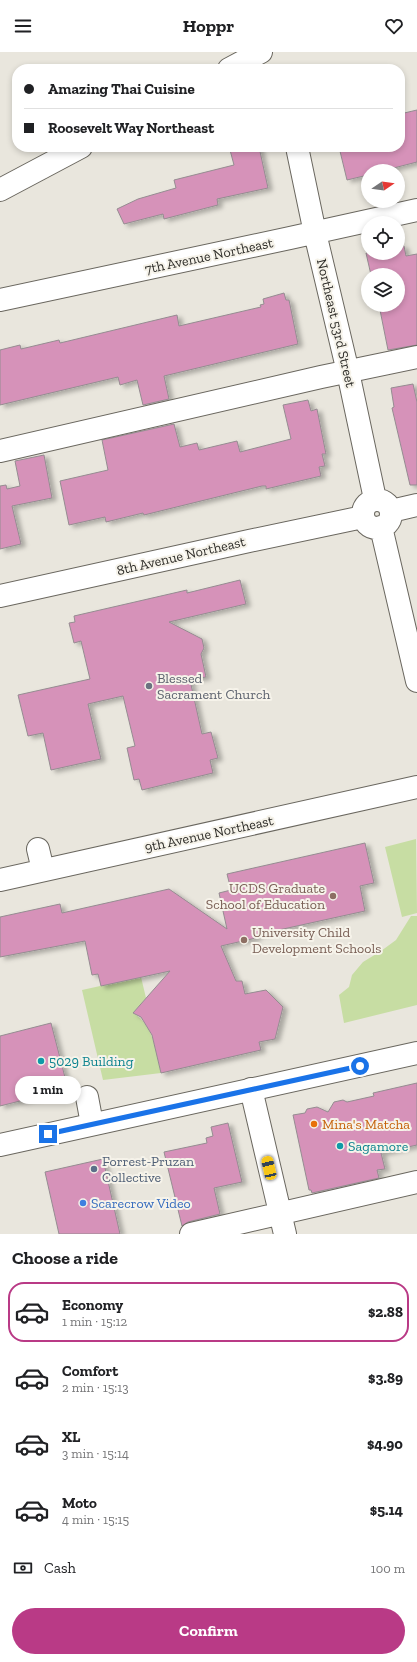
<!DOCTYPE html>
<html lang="en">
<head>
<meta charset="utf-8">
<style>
	body { margin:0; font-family:"Zilla Slab",serif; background:#f2f2f2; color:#202124; height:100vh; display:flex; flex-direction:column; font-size:15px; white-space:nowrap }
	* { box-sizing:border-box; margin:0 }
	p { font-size:13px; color:#757577 }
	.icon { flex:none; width:22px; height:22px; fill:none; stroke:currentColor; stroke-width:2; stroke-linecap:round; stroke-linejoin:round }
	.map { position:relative; height:1182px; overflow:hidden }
	.drawer { display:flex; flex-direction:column; background:#fff; flex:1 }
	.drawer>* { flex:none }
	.hud { position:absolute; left:12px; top:12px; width:393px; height:88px; border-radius:16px; box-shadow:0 2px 6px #0003; display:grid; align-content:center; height:88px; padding:0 12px; background:#fff }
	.needle { width:26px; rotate:77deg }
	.buttons { position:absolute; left:361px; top:112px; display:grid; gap:8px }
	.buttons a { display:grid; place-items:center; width:44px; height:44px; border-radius:50%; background:#fff; box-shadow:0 2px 6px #0003; font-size:20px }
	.end { position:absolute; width:18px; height:18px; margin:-9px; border:5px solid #1a73e8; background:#fff; box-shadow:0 0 0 2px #fff }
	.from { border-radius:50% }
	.bubble { position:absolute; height:28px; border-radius:14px; background:#fff; box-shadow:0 2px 6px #0003; font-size:13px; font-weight:700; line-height:28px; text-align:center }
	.car { position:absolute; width:12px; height:24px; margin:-12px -6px; border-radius:5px; box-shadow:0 0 3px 1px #0007; background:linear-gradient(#f5c518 24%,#345 0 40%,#f5c518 0 76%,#345 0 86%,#f5c518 0) }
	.hud b { display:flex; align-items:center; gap:14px; height:38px; font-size:15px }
	.hud b+b { border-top:1px solid #e0e0e0 }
	.hud i { width:10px; height:10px; background:#202124 }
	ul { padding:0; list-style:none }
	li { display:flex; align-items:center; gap:12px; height:60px; margin:0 8px 6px; padding:0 4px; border:2px solid transparent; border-radius:16px }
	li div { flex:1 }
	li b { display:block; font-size:15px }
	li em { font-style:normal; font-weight:700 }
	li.active { border-color:#b93a86 }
	li>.icon { width:36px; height:36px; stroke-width:1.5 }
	h2 { padding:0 12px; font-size:18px; line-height:48px }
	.pay { display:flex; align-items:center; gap:10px; height:44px; padding:0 12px; font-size:15px }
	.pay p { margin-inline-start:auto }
	.action { display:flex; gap:8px; margin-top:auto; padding:8px 12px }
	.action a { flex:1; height:46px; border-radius:24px; background:#b93a86; color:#fff; font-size:16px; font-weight:700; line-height:46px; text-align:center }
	header { display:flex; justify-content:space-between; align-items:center; height:52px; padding:0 12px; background:#fff; font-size:18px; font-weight:700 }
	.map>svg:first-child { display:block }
</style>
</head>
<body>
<header><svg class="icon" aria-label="menu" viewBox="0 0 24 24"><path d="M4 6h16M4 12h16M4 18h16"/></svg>Hoppr<svg class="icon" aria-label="heart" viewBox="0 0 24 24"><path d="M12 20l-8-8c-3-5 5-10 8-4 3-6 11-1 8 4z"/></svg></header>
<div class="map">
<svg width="417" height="1182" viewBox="0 0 417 1182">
	<defs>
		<filter id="shadow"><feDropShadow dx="4.5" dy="2.5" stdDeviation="2" flood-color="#0004"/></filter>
	</defs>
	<rect width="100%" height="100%" fill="#e9e6dd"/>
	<path fill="#c7dda3" d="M 416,787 L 417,861 L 402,865 L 385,795 Z
		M 411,864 L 417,864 L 417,953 L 344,971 L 339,943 L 349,935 L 352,923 L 363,910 L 381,899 L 396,888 Z
		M 141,925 L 146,946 L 133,961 C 154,973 156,1000 161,1021 L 103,1028 L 82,938 Z"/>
	<path fill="#d692b9" stroke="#958c91" filter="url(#shadow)" d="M 417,58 L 417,110 L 382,119 L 368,119 L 368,123 L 347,128 L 339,95 L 400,95 L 400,62 Z
		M 242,95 L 259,95 L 268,136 L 217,147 L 218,153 L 164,167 L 163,162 L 124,172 L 117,157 L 138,147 L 176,136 L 174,128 L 234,113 L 230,98 Z
		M 398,194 L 404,194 L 406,204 L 417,202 L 417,293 L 388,298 L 379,253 L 398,253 L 398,223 L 371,223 L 366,201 L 398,201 Z
		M 284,241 L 286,248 L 289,248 L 298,292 L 164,324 L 169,347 L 143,353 L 137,328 L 120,333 L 118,325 L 0,353 L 0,298 L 20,293 L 21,297 L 59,288 L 60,291 L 177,263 L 179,274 L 261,255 L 260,253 L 264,252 L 263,247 Z
		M 413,332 L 417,350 L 417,433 L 410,433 L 392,356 L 394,355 L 391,336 Z
		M 308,348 L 311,359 L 317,357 L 326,402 L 322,402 L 325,414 L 319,415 L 321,424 L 266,437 L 266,434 L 262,434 L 144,463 L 143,461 L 106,470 L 105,465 L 69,473 L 60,429 L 108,418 L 102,388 L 174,372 L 180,395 L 197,391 L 199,398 L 237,389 L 240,400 L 291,387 L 283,353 Z
		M 44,403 L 52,446 L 12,454 L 21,492 L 0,497 L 0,434 L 6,433 L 7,437 L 20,434 L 15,409 Z
		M 240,528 L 246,552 L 169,570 L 202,587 L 204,596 L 201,602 L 206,625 L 190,628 L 202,682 L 211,680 L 218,706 L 210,708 L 213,721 L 142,738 L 139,727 L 134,728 L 127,696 L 135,694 L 123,644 L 88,652 L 101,707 L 51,718 L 43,681 L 28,684 L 18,643 L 90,627 L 81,589 L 74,591 L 69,571 L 75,570 L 74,564 L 187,538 L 187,541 Z
		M 365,791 L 374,831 L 360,834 L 365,859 L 256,883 L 256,886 L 221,894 L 236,929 L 242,929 L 245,942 L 266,938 L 283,955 L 275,987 L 259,990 L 261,998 L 161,1021 L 152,983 L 141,965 L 133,961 L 170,919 L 101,934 L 98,922 L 92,923 L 85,889 L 0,905 L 0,865 L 60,852 L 62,861 L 169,837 L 227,877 L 219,841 L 231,838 L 227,822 Z
		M 51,971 L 68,1037 L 0,1054 L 0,984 Z
		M 417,1031 L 417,1093 L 381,1101 L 385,1117 L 377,1118 L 379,1126 L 312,1141 L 311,1138 L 309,1138 L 293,1063 L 305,1061 L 307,1057 L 317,1055 L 328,1060 L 334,1050 L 343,1048 L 347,1050 L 374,1044 L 373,1041 Z
		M 228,1071 L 242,1130 L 214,1136 L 220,1162 L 188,1170 L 182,1174 L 164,1100 L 207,1091 L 206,1086 L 213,1084 L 211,1075 Z
		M 103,1107 L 120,1182 L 59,1182 L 45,1120 Z"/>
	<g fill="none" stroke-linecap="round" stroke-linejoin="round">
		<defs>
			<path id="minor" d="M 297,95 L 315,181 L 348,320 L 375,447
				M 0,248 L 290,186 L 417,158
				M 0,399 L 321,325 L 417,305
				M363 462a14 14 0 1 1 28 0a14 14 0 1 1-28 0Z
				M 391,459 L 417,453
				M 381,475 L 417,629
				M 0,544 L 249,489 L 363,465
				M 38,797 L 43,818
				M 0,828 L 417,735
				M 251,1037 L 285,1182
				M 87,1045 L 92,1072
				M 191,1182 L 417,1130"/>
			<path id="major" d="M 0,1093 L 417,1001"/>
			<path id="highway" d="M 229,17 L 261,0
				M 0,138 L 81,95"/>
		</defs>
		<use href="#minor" stroke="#6a675f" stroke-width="24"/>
		<use href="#major" stroke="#6a675f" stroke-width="24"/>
		<use href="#highway" stroke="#6a675f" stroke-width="24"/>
		<use href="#minor" stroke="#fff" stroke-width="22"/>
		<use href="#major" stroke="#fff" stroke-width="22"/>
		<use href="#highway" stroke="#fff" stroke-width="22"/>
	</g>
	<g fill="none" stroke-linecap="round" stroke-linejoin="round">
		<path stroke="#1a73e8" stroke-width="5" d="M 48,1082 L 360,1014"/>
	</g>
	<circle fill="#6b7280" stroke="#f6f3ea" stroke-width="1.5" cx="149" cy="634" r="4"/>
	<g fill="#8d6e63" stroke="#f6f3ea" stroke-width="1.5">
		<circle cx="333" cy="844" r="4"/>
		<circle cx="244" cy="888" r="4"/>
	</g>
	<g fill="#0f9aa8" stroke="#f6f3ea" stroke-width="1.5">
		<circle cx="41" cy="1009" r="4"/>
		<circle cx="340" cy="1094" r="4"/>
	</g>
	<circle fill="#e8710a" stroke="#f6f3ea" stroke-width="1.5" cx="314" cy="1072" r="4"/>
	<circle fill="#5c6f8a" stroke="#f6f3ea" stroke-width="1.5" cx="94" cy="1117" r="4"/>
	<circle fill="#3f7fe0" stroke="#f6f3ea" stroke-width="1.5" cx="83" cy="1151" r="4"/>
	<g text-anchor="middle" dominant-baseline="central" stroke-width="4" stroke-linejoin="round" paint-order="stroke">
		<g font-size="14" fill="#2e2d29" stroke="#f6f3ea">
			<text transform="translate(209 204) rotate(-12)">7th Avenue Northeast</text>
			<text transform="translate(336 271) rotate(77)">Northeast 53rd Street</text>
			<text transform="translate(181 504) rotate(-13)">8th Avenue Northeast</text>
			<text transform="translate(209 782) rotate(-12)">9th Avenue Northeast</text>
		</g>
		<g font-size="14" fill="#5b616d" stroke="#f6f3ea" text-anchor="start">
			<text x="157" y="626">Blessed<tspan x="157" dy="16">Sacrament Church</tspan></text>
		</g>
		<g font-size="14" fill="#785e54" stroke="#f6f3ea" text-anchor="end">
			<text x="325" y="836">UCDS Graduate<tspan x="325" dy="16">School of Education</tspan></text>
			<text x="252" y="880" text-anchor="start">University Child<tspan x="252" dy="16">Development Schools</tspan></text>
		</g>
		<g font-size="14" fill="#0d838f" stroke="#f6f3ea" text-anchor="start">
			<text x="49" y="1009">5029 Building</text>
			<text x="348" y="1094">Sagamore</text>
		</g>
		<g font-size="14" fill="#c56008" stroke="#f6f3ea" text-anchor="start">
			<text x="322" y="1072">Mina's Matcha</text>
		</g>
		<g font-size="14" fill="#4e5e75" stroke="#f6f3ea" text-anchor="start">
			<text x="102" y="1109">Forrest-Pruzan<tspan x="102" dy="16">Collective</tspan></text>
		</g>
		<g font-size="14" fill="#366cbe" stroke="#f6f3ea" text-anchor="start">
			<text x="91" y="1151">Scarecrow Video</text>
		</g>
	</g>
</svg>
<div class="buttons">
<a><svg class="needle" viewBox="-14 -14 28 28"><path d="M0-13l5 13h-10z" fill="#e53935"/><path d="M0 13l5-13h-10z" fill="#757577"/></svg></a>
<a><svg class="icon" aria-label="locate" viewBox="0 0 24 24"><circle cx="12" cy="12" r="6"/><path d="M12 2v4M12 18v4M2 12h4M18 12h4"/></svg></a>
<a><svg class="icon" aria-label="layers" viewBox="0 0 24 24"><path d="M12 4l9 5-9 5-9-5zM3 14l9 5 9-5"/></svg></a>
</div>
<i class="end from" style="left:360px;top:1014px"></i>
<i class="end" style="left:48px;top:1082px"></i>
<div class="bubble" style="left:15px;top:1024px;width:66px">1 min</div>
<i class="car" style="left:269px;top:1116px;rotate:347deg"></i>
<div class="hud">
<b><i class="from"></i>Amazing Thai Cuisine</b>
<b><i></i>Roosevelt Way Northeast</b>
</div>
</div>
<section class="drawer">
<h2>Choose a ride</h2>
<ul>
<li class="active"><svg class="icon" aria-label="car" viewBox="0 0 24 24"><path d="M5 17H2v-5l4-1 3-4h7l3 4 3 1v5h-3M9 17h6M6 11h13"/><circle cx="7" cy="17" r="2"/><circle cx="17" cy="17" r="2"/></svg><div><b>Economy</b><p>1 min · 15:12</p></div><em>$2.88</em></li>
<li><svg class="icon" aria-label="car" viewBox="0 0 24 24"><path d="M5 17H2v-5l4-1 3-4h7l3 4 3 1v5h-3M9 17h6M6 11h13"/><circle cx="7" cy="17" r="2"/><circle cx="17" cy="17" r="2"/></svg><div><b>Comfort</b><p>2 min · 15:13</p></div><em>$3.89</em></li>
<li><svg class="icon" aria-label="car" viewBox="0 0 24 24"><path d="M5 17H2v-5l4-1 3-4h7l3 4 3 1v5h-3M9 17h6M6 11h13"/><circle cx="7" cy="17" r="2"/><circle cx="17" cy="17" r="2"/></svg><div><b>XL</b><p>3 min · 15:14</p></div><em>$4.90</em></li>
<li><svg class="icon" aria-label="car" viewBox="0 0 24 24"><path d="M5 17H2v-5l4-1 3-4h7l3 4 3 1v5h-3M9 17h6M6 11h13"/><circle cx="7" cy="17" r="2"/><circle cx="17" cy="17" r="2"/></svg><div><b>Moto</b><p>4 min · 15:15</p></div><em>$5.14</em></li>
</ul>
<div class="pay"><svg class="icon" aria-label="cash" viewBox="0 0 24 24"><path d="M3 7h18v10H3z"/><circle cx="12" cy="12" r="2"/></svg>Cash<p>100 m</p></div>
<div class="action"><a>Confirm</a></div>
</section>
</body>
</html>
